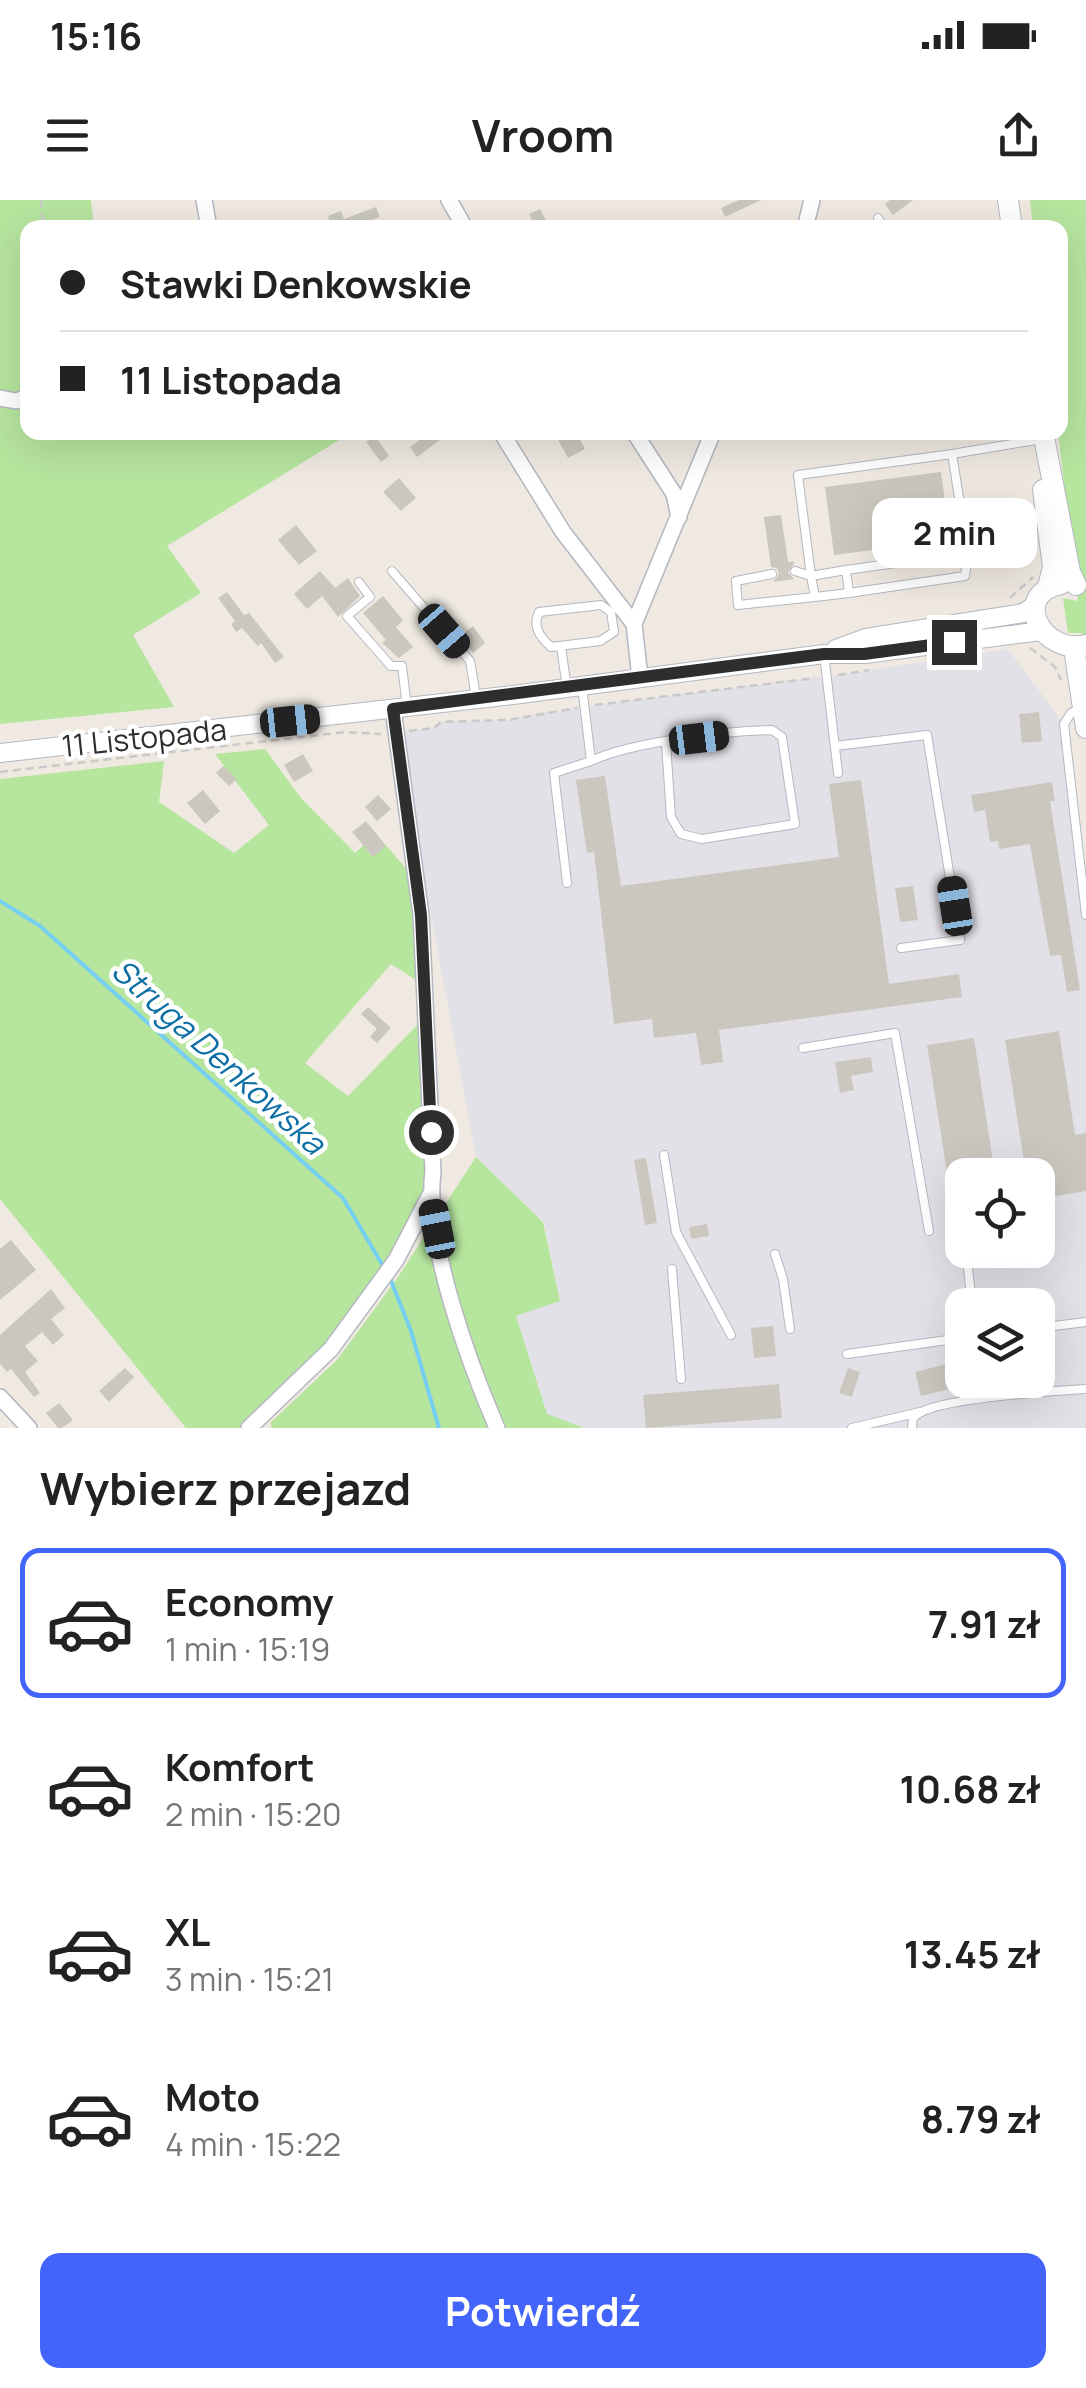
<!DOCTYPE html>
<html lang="pl">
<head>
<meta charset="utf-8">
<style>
	body { margin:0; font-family:Manrope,sans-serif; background:#f2f2f2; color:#222; height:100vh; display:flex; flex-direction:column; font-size:38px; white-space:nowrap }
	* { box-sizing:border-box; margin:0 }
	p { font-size:32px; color:#767676 }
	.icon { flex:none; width:55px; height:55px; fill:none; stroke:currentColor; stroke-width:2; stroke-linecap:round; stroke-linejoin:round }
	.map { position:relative; height:1228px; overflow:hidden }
	.side { display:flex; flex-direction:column; background:#fff; flex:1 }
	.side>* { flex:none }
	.hud { position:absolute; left:20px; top:20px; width:1048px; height:220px; border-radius:20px; box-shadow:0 10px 40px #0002; display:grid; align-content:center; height:220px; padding:0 40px; background:#fff }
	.fabs { position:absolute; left:945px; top:958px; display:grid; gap:20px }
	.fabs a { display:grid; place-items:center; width:110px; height:110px; border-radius:20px; background:#fff; box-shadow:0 10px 40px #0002; font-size:50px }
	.end { position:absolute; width:45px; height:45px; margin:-22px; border:12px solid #2e2e2e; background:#fff; box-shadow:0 0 0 5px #fff }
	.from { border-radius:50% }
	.bubble { position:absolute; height:70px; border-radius:20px; background:#fff; box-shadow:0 10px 40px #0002; font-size:32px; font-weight:700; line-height:70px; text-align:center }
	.car { position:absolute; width:30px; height:60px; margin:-30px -15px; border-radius:12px; box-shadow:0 0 8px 2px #0007; background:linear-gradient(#222 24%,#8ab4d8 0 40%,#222 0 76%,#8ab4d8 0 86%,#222 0) }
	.hud b { display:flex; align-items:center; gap:35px; height:95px; font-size:38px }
	.hud b+b { border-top:2px solid #e0e0e0 }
	.hud i { width:25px; height:25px; background:#222 }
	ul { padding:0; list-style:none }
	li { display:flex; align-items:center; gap:30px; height:150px; margin:0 20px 15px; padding:0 20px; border:5px solid transparent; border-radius:20px }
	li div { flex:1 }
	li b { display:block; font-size:38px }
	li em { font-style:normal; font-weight:700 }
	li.active { border-color:#4264fb }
	li>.icon { width:90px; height:90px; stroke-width:1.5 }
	h2 { padding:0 40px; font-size:45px; line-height:120px }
	.action { display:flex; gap:20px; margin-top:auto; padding:20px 40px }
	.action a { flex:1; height:115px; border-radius:20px; background:#4264fb; color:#fff; font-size:40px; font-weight:700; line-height:115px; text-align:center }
	.status { display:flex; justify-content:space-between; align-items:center; height:70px; padding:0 50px; background:#fff; direction:ltr }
	.status svg { height:28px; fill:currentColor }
	header { display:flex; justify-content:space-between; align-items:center; height:130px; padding:0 40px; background:#fff; font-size:45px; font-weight:700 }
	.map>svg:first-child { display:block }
</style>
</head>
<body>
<div class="status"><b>15:16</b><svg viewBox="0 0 49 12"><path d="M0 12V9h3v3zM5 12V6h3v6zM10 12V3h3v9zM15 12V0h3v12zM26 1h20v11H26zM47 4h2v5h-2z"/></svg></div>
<header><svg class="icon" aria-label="menu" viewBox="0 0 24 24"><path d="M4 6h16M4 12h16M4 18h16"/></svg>Vroom<svg class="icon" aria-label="share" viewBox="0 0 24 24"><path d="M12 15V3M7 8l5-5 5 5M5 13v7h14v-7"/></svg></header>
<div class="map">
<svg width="1086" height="1228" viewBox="0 0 1086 1228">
	<rect width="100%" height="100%" fill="#efe9e1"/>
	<path fill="#e3e1e8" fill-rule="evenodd" d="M 1008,449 L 1064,524 L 1086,715 L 1086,1228 L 584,1228 L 547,1215 L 516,1115 L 560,1101 L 544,1022 L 476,957 L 397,532 L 433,528 L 441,522 L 508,520 L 549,511 L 558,513 L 571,508 L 829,476 ZM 962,975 L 1038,975 L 1038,1050 L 962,1050 ZM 962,1105 L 1038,1105 L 1038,1180 L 962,1180 Z"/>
	<path fill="#b6e59e" d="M 0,0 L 91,0 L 94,27 L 28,28 L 28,232 L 343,233 L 344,237 L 167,346 L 201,393 L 133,435 L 174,507 L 0,524 Z
		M 1030,0 L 1086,0 L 1086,464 L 1082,433 L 1068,433 L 1063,398 L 1078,401 L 1058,233 L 1060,28 L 1033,27 Z
		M 265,549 L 301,598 L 355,653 L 376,634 L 410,673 L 416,780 L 391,764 L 305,863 L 348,896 L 425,817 L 430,995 L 331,1149 L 249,1228 L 186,1228 L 0,999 L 0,579 L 164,561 L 159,602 L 234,653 L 269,625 L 215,554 Z
		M 476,957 L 543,1022 L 560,1101 L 516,1116 L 547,1214 L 584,1228 L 272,1228 L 270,1223 L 337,1160 L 398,1077 Z"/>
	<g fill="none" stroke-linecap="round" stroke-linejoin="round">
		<path stroke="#75cff0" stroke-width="4" d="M 0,701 L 40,726 L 343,998 L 383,1066
			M 391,1081 L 411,1131 L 439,1228"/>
	</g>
	<path fill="#cbc7bf" d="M 739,0 L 761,0 L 725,17 L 721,8 Z
		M 890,0 L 913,0 L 893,15 L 885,4 Z
		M 376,7 L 380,17 L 350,28 L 323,28 L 330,23 L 328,16 L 341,11 L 344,19 Z
		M 540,9 L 550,28 L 536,28 L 529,14 Z
		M 430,232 L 435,232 L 440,240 L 417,257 L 410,247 Z
		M 562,232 L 576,232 L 585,249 L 568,258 L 556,236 Z
		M 375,236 L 389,256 L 381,262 L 366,242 Z
		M 941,272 L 950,340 L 834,355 L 825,287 Z
		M 399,278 L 416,298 L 401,311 L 383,292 Z
		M 781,315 L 788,362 L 794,361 L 794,364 L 788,372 L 794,379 L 773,382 L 779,374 L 777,368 L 771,367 L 764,317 Z
		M 296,325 L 317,351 L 299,365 L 278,340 Z
		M 320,371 L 335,388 L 348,378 L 360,396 L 338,417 L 322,396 L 307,409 L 294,394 Z
		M 227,392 L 244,415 L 249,413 L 284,457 L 275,463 L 261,443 L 258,446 L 242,428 L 236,432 L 231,424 L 235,421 L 218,398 Z
		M 383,396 L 403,420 L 396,427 L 413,447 L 399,458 L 382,443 L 386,440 L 363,413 Z
		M 473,426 L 485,443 L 473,453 L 459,437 Z
		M 1039,512 L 1042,541 L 1022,543 L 1019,514 Z
		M 303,554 L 313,571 L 294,582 L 284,565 Z
		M 223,566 L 237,579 L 229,586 L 216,573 Z
		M 605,576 L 621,686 L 839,657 L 829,584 L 861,580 L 889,784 L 959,774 L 962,797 L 719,830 L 723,862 L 701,865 L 696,833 L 654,838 L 652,819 L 614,824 L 594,652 L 587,653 L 576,580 Z
		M 1052,582 L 1055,601 L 1050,601 L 1080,790 L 1067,792 L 1061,755 L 1050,756 L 1030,644 L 999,649 L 998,641 L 990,642 L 985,610 L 974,612 L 971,595 Z
		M 203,590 L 220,611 L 205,624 L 187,603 Z
		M 378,595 L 391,609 L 377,621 L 365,607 Z
		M 366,621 L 386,646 L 373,657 L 352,632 Z
		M 913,686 L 918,720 L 900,722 L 895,688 Z
		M 368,807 L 391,828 L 377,843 L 370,837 L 377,829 L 361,814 Z
		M 1059,831 L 1075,935 L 1086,933 L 1086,991 L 1038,999 L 1038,975 L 1026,975 L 1005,840 Z
		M 974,838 L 995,975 L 962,975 L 962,1003 L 952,1005 L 927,845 Z
		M 871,857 L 873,872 L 851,876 L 854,890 L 840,893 L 835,862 Z
		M 646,958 L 657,1023 L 645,1025 L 634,960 Z
		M 707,1024 L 709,1036 L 691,1039 L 689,1027 Z
		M 11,1040 L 36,1070 L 0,1100 L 0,1049 Z
		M 51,1089 L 65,1108 L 51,1119 L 64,1135 L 53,1145 L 42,1132 L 25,1146 L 38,1161 L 25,1172 L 40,1193 L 34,1197 L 11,1169 L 7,1172 L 0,1164 L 0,1135 Z
		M 773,1126 L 776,1156 L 754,1158 L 751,1128 Z
		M 947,1164 L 953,1188 L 921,1196 L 915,1172 Z
		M 125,1168 L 134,1177 L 109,1202 L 99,1191 Z
		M 848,1168 L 860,1172 L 852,1197 L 839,1193 Z
		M 1054,1171 L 1055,1184 L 1038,1185 L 1038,1173 Z
		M 779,1184 L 782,1218 L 646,1228 L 643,1195 Z
		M 59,1203 L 73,1220 L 62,1228 L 58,1228 L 46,1213 Z"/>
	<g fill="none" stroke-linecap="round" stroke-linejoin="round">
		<defs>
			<path id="service" d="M 878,18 L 884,28
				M 952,254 L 1042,239
				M 846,370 L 811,376 L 798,275 L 952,254 L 968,353 L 965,376 L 849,393 L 846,370 L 968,353
				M 392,371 L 470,461 L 476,497
				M 795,371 L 811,376 L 815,397 L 849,393
				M 772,374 L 736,381 L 738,405 L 815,397
				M 359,382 L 370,397 L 347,416 L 391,466 L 402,466 L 407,507
				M 601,405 L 611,412 L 614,432 L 600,441 L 551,447 C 540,437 532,427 539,412 Z
				M 561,447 L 567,488
				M 824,454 L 838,573
				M 1081,509 L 1071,513 L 1064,524 L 1086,715
				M 835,546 L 927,535 L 960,740 L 901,748
				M 591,561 C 631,542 726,531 772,530 L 782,537 L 795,624 L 702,639 L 681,634 L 671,617 L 666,543
				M 567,683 L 554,573 L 591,561 L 582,486
				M 803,848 L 895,833 L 929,1031
				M 664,955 L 676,1032 L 731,1135
				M 966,1050 L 972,1105
				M 775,1054 L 783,1079 L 790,1129
				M 672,1069 L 681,1179
				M 1038,1128 L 1086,1122
				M 847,1154 L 962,1138
				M 852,1228 L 920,1212
				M 912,1228 C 913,1220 911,1219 918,1214 C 940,1198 1054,1191 1086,1189"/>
			<path id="minor" d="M 204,0 L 209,28
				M 449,0 L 465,28
				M 805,28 L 812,0
				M 0,198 L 16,201 L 28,197
				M 501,232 L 563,332 L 634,424 L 640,478
				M 634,232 L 674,294 L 679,317
				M 634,424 L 713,232
				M 393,509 L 421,715 L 433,971 C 424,1041 469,1163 497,1228
				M 0,1197 L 29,1228
				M 249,1228 L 331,1149 L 396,1060 L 430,995"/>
			<path id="tertiary" d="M 836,449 L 866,438 L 1023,413 L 1034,406
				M 0,553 L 513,495 L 824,454 L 865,454 L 1041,431"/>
			<path id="secondary" d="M 1008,0 L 1012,28
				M 1043,232 L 1070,372 L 1076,385
				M 1043,290 L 1053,367 L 1048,387
				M 1061,384 C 1009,395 1043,456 1086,445
				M 1074,448 L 1086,528"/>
		</defs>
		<use href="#service" stroke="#b4b7c1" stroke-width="10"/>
		<use href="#minor" stroke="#b4b7c1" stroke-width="18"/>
		<use href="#tertiary" stroke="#b4b7c1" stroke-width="20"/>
		<use href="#secondary" stroke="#b4b7c1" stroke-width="22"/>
		<path stroke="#c9c9c9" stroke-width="2.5" stroke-dasharray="8 5" stroke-linecap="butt" d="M 41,0 L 44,28
			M 1010,398 L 1033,377
			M 1030,448 L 1055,467 L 1061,480
			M 838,475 L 869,470
			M 595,505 L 815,478
			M 409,531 L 434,528 L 441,522 L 508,520 L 577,508
			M 0,572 L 345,532 L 381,534"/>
		<use href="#service" stroke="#fff" stroke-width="8"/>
		<use href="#minor" stroke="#fff" stroke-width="15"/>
		<use href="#tertiary" stroke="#fff" stroke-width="18"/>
		<use href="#secondary" stroke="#fff" stroke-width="20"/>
	</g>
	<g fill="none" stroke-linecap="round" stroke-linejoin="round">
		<path stroke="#2e2e2e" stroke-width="12" d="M 431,932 L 421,715 L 393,509 L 824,454 L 864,454 L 954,442"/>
	</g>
	<g text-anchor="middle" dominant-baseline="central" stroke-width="9" stroke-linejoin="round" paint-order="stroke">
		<g font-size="30" fill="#2e2e2e" stroke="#fff">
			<text transform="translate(144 537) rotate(-6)">11 Listopada</text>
		</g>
		<g font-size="32" font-style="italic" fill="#0d6fa3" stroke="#fff">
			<text transform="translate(219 856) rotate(42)">Struga Denkowska</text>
		</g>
	</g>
</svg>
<div class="fabs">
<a><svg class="icon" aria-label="locate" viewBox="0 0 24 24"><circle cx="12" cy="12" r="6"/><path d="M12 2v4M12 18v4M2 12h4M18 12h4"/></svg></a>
<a><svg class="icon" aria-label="layers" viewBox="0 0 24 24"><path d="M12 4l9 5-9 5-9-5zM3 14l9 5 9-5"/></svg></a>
</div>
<i class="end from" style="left:431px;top:932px"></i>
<i class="end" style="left:954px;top:442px"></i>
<div class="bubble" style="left:872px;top:298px;width:165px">2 min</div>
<i class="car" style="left:444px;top:431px;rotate:139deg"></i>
<i class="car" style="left:290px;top:521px;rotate:84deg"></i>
<i class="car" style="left:699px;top:538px;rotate:83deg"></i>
<i class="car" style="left:955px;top:706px;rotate:351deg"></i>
<i class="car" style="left:437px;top:1029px;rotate:349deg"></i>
<div class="hud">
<b><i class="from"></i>Stawki Denkowskie</b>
<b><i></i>11 Listopada</b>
</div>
</div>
<section class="side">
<h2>Wybierz przejazd</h2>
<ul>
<li class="active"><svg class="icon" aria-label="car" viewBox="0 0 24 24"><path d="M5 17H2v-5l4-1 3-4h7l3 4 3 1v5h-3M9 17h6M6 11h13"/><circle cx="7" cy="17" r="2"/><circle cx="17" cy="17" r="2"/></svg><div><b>Economy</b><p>1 min · 15:19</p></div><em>7.91 zł</em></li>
<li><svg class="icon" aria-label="car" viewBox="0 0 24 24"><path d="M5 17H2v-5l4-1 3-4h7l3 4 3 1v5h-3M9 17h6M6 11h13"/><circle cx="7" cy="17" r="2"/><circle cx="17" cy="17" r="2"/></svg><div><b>Komfort</b><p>2 min · 15:20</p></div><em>10.68 zł</em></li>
<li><svg class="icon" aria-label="car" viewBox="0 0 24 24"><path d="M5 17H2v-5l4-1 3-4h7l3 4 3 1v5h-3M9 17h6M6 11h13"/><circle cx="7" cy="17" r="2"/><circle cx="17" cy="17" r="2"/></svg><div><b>XL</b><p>3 min · 15:21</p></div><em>13.45 zł</em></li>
<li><svg class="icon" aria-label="car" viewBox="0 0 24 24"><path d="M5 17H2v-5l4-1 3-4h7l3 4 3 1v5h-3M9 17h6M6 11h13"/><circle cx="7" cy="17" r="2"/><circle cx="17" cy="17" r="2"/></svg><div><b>Moto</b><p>4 min · 15:22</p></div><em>8.79 zł</em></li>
</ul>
<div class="action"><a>Potwierdź</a></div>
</section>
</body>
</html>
